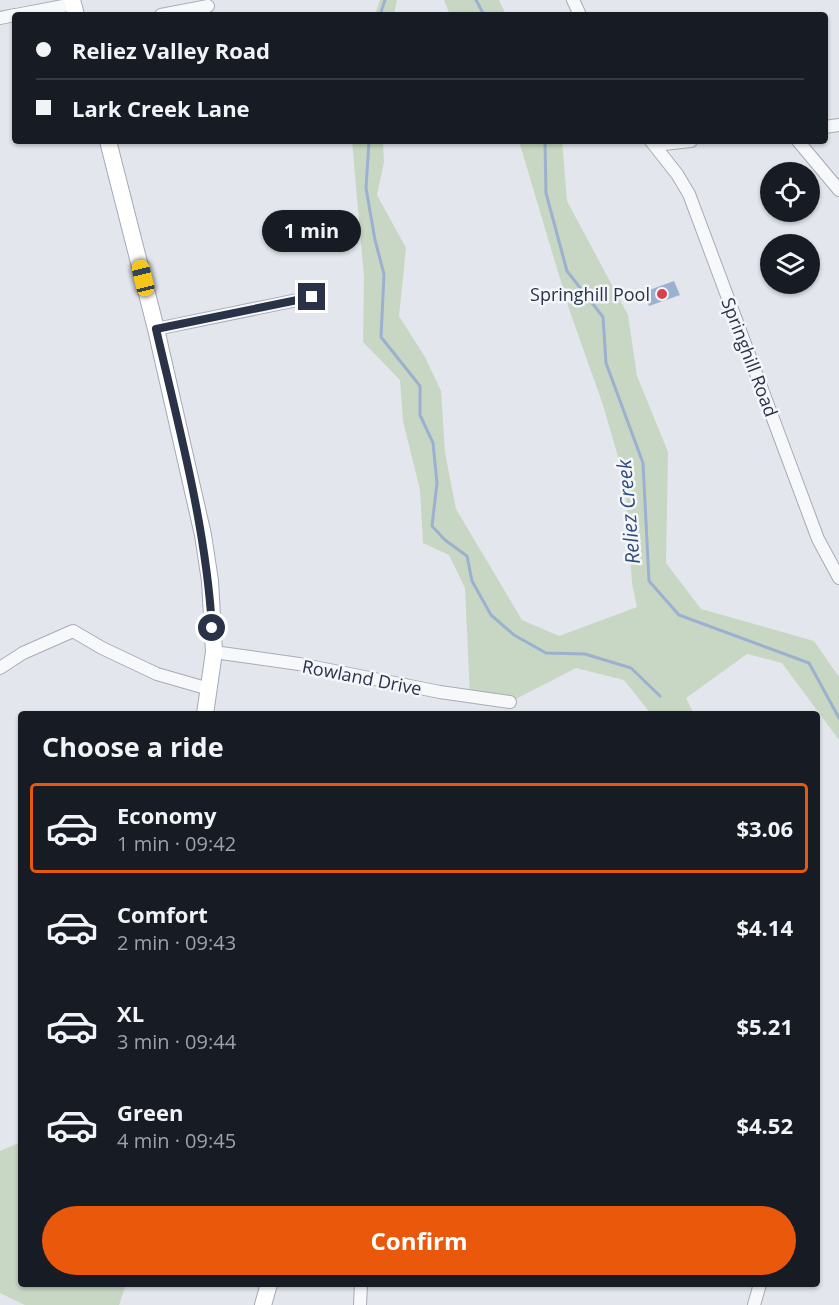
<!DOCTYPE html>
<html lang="en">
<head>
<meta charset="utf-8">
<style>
	body { margin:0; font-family:"Open Sans",sans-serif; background:#242831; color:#f1f3f6; height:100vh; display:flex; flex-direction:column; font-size:22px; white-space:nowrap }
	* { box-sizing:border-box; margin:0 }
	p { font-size:20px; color:#9ea1a6 }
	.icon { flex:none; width:33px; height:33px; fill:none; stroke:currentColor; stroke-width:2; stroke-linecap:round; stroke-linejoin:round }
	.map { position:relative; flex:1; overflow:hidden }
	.drawer { position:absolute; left:18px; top:711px; width:802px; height:576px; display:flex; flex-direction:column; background:#171b24; border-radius:6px; box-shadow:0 2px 4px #0004 }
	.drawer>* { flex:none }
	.guide { position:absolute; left:12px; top:12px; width:816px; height:132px; border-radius:6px; box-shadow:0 2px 4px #0004; display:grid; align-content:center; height:132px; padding:0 24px; background:#171b24 }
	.controls { position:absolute; left:760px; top:162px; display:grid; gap:12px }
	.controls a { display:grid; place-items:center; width:60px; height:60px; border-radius:50%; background:#171b24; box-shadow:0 2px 4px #0004; font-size:30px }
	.end { position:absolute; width:27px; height:27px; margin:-14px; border:8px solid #293247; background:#fff; box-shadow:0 0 0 3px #fff }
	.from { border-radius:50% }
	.bubble { position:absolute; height:42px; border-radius:21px; background:#171b24; box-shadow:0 2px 4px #0004; font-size:20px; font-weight:700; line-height:42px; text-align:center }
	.car { position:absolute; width:18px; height:36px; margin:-18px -9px; border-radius:8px; box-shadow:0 0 4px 2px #0007; background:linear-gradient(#f5c518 24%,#345 0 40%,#f5c518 0 76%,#345 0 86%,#f5c518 0) }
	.guide b { display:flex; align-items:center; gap:21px; height:57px; font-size:22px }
	.guide b+b { border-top:2px solid #363941 }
	.guide i { width:15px; height:15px; background:#f1f3f6 }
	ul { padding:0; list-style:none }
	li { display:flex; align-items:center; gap:18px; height:90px; margin:0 12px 9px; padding:0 12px; border:3px solid transparent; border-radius:6px }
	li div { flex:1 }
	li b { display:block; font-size:22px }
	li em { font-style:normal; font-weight:700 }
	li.active { border-color:#ea580c }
	li>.icon { width:54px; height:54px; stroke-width:1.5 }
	h2 { padding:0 24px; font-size:27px; line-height:72px }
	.action { display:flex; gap:12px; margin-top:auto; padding:12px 24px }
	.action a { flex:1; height:69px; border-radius:36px; background:#ea580c; color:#fff; font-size:24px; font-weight:700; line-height:69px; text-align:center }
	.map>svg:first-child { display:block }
</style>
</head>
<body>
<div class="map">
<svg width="839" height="1305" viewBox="0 0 839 1305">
	<rect width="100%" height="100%" fill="#e3e6ec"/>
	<path fill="#c7d7c4" d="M 380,0 L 397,0 L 394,15 L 375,15 Z
		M 444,0 L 499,0 L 506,15 L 450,15 Z
		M 352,141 L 383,141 L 384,162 L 377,195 L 406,248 L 399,316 L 425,357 L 441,391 L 445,453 L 456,509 L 522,620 L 559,636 L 637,607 L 632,583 L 625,481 L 603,405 L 569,309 L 519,141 L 562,141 L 567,201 L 628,315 L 637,376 L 668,452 L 666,563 L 701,609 L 814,641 L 839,677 L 839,740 L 782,663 L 747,654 L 686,698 L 694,714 L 651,714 L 624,680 L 576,668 L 510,702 L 470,696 L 465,588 L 449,555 L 423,543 L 420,490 L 403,421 L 400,380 L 363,342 L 364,277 Z
		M 21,1142 L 21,1284 L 126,1284 L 119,1305 L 25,1305 L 0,1293 L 0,1151 Z"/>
	<path fill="#9cb1cf" d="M 674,281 L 680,295 L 649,306 L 644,292 Z"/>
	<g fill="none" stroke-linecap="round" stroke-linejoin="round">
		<path stroke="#9cb1cf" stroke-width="3" d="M 476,0 L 484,15
			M 380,15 L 385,0
			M 369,141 L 366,188 L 375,240 L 384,274 L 381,337 L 420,386 L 420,415 L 433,443 L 437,483 L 432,526 L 445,540 L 467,556 L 472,581 L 491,615 L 514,635 L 546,653 L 585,654 L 631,668 L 660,696
			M 545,141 L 546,193 L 567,271 L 603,317 L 606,363 L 643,463 L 649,581 L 679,615 L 809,663 L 839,718"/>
		<defs>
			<path id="minor" d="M 573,0 L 580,15
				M 16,15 L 73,4
				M 161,15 L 208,6
				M 0,18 L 15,15
				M 825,127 L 839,125
				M 651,141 L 677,174 L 689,194 L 818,539 L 839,578
				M 798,141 L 839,190
				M 654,145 L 691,141
				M 156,329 L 312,297
				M 214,652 L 299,664 L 440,692 L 510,702
				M 0,668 L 23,653 L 73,631 L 102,648 L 157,674 L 209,689
				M 360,1305 L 361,1284
				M 754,1305 L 760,1284"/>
			<path id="major" d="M 72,0 L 76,15
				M 108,141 L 156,329 L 203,535 L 210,581 L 214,652 L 205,714
				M 263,1305 L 269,1284"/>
		</defs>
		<use href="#minor" stroke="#a7acb7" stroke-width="14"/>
		<use href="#major" stroke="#a2a9b9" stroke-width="18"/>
		<use href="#minor" stroke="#f7f8fa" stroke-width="12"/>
		<use href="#major" stroke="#fff" stroke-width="16"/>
	</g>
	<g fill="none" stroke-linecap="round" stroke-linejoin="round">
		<path stroke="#293247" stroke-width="8" d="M 212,628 C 206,527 179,428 156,329 L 312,297"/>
	</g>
	<circle fill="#d9414d" stroke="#f4f6f9" stroke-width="2" cx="662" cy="294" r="6"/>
	<g text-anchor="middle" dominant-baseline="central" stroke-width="5" stroke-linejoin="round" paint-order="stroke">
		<g font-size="18" fill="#293247" stroke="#f4f6f9" text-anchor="end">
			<text x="650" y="294">Springhill Pool</text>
		</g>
		<g font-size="18" fill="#293247" stroke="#f4f6f9">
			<text transform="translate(750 357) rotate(69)">Springhill Road</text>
			<text transform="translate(362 677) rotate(11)">Rowland Drive</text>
		</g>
		<g font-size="20" font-style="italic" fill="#304d7e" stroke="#f4f6f9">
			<text transform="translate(628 512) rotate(-95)">Reliez Creek</text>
		</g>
	</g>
</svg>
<div class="controls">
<a><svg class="icon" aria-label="locate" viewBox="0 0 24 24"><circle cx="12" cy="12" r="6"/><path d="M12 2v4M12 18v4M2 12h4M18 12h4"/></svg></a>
<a><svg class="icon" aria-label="layers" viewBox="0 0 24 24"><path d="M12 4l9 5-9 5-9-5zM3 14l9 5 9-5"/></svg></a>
</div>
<i class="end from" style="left:212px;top:628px"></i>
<i class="end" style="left:312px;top:297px"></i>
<div class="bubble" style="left:262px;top:210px;width:99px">1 min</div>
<i class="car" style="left:143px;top:278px;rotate:346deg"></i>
<div class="guide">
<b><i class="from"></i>Reliez Valley Road</b>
<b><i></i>Lark Creek Lane</b>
</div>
<section class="drawer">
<h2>Choose a ride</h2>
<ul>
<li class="active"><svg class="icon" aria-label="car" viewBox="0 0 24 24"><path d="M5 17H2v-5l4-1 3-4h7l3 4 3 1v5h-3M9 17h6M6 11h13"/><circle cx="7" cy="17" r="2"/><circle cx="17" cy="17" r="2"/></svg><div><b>Economy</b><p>1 min · 09:42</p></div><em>$3.06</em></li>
<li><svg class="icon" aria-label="car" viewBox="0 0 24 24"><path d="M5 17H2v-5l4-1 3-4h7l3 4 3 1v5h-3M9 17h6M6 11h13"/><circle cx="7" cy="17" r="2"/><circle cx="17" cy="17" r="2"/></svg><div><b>Comfort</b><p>2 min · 09:43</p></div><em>$4.14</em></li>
<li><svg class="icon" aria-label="car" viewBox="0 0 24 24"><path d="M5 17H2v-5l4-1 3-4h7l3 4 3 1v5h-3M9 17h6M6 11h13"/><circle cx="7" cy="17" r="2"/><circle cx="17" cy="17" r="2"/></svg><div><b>XL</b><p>3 min · 09:44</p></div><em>$5.21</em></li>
<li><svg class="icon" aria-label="car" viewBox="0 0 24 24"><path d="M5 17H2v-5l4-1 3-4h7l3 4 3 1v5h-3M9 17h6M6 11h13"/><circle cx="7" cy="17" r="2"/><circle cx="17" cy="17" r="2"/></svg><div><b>Green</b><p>4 min · 09:45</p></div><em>$4.52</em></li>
</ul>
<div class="action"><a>Confirm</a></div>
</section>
</div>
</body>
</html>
